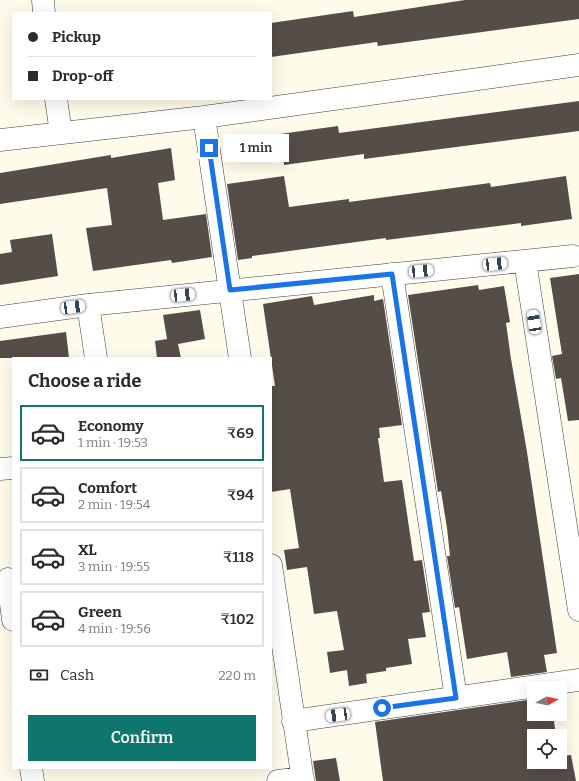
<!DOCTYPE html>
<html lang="en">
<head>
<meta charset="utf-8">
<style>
	body { margin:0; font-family:Bitter,serif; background:#f7f7f7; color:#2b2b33; height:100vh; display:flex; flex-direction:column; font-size:15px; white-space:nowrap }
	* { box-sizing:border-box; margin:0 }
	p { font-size:13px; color:#7c7c81 }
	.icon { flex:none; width:22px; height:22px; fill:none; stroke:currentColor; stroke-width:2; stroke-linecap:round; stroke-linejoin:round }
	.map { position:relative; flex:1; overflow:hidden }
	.sheet { position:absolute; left:12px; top:357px; width:260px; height:412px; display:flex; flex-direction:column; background:#fff; border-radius:0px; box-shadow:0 4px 16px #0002 }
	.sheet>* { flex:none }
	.banner { position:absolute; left:12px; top:12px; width:260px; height:88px; border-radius:0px; box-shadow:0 4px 16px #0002; display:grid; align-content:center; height:88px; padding:0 16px; background:#fff }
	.needle { width:26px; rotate:82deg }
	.buttons { position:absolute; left:527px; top:681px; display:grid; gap:8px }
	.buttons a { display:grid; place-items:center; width:40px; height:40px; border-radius:0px; background:#fff; box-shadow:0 4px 16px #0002; font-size:20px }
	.end { position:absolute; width:18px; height:18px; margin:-9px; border:5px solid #1a73e8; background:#fff; box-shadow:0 0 0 2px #fff }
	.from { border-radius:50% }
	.bubble { position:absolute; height:28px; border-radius:0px; background:#fff; box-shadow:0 4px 16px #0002; font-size:13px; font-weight:600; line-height:28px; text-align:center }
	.car { position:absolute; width:12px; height:24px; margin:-12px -6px; border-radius:5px; box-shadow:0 0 3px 1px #0007; background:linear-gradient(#fff 24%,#345 0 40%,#fff 0 76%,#345 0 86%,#fff 0) }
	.banner b { display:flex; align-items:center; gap:14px; height:38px; font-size:15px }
	.banner b+b { border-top:1px solid #e1e1e2 }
	.banner i { width:10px; height:10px; background:#2b2b33 }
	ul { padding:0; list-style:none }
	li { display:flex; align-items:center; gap:12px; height:56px; margin:0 8px 6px; padding:0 8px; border:2px solid #e1e1e2; border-radius:0px }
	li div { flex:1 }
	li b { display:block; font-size:15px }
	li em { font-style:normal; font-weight:600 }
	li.selected { border-color:#0f766e }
	li>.icon { width:36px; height:36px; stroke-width:1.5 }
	h2 { padding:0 16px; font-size:18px; line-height:48px }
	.pay { display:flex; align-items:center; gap:10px; height:44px; padding:0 16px; font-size:15px }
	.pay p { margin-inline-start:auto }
	.action { display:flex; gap:8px; margin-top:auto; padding:8px 16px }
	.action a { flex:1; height:46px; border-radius:0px; background:#0f766e; color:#fff; font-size:16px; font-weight:600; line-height:46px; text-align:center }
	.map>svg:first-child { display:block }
</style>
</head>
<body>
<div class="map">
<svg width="579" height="781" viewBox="0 0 579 781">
	<rect width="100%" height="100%" fill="#fffbea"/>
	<path fill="#544d48" d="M 465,0 L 579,0 L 579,19 L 378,46 L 377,42 L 271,57 L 271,23 L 353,11 L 354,17 Z
		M 579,101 L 579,131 L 364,159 L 364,154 L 284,165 L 280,134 L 338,126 L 339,133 Z
		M 171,148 L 175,180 L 158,183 L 163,220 L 206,214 L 212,257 L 172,263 L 171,260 L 93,271 L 86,228 L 112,225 L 107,188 L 0,204 L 0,173 L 111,155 L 111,158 Z
		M 284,176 L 289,207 L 349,199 L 349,202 L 490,183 L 491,187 L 566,176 L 572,219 L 521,226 L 521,223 L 386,240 L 386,238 L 252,256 L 252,258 L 238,260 L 227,184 Z
		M 52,234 L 58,276 L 0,285 L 0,254 L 12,252 L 10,240 Z
		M 579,274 L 579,420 L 568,421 L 561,378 L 556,379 L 552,356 L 562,354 L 550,278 Z
		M 478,285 L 479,290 L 504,286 L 510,322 L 506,323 L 511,359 L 527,452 L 557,653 L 544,655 L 547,672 L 511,677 L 507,652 L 467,659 L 459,607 L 455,608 L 447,556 L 450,556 L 447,528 L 441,491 L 438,492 L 408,295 Z
		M 374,295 L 374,301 L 383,299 L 402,425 L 379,428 L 380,438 L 378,438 L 384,482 L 402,480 L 414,561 L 422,560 L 430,612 L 422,613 L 426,637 L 408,639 L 412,664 L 386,668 L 386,671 L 366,674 L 367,683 L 349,686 L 347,670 L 330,673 L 327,652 L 344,650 L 337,611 L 314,614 L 307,567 L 287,570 L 284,550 L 299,548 L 290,489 L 271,492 L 271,386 L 275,386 L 263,304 L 312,296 L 314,305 Z
		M 200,310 L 205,339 L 178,344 L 181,358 L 157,358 L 155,341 L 167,339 L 163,315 Z
		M 66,332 L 69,358 L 0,358 L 0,341 Z
		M 534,699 L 534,714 L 553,714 L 556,736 L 534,736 L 534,762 L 560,762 L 560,756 L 571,755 L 576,781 L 383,781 L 375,722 Z
		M 336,758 L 340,781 L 316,781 L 313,761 Z"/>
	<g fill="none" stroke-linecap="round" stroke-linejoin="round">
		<defs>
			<path id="minor" d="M 43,0 L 44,13
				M 56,99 L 61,133
				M 204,117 L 240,358
				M 0,140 L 204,117 L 579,65
				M 525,261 L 579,610
				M 392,274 L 456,698
				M 88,305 L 96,358
				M 0,317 L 88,305 L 573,256
				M 0,469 L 13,468
				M 271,565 L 303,781
				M 8,579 L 13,620
				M 293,721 L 579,680
				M 31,768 L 33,781
				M 278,781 L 303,778"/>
		</defs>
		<use href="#minor" stroke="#3e3e3e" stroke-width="23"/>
		<use href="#minor" stroke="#fff" stroke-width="22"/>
	</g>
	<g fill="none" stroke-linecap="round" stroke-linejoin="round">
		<path stroke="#1a73e8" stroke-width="5" d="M 209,148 L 230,290 L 392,274 L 456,698 L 382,708"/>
	</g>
</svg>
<div class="buttons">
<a><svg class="needle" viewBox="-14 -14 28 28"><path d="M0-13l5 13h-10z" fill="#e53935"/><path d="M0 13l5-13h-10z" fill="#7c7c81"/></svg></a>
<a><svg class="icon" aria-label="locate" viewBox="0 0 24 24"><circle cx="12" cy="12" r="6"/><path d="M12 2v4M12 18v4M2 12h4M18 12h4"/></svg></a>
</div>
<i class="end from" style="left:382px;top:708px"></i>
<i class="end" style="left:209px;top:148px"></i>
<div class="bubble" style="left:223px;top:134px;width:66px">1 min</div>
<i class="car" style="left:495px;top:264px;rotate:84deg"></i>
<i class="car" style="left:421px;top:271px;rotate:85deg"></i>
<i class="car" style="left:183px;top:295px;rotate:84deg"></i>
<i class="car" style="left:73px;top:307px;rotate:82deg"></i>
<i class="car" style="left:534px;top:322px;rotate:351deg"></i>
<i class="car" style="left:338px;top:715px;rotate:262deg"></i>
<div class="banner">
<b><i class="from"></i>Pickup</b>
<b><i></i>Drop-off</b>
</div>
<section class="sheet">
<h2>Choose a ride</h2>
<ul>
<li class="selected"><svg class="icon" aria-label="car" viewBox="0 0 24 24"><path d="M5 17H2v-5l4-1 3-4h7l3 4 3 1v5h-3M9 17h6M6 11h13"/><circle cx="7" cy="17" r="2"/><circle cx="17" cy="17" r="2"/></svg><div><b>Economy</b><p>1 min · 19:53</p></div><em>₹69</em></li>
<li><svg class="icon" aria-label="car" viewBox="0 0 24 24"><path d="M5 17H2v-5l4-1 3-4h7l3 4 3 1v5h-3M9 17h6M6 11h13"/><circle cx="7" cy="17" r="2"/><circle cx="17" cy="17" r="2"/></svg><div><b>Comfort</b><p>2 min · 19:54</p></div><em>₹94</em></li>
<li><svg class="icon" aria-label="car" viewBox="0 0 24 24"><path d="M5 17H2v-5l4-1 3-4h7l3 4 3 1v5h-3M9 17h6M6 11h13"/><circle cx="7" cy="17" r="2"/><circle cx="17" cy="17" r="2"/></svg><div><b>XL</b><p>3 min · 19:55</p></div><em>₹118</em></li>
<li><svg class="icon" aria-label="car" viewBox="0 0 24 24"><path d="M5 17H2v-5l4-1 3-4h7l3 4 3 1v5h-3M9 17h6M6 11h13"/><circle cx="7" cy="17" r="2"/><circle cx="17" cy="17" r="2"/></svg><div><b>Green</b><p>4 min · 19:56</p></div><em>₹102</em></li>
</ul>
<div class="pay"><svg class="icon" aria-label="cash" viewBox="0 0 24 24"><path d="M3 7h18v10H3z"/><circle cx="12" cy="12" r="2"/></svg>Cash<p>220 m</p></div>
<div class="action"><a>Confirm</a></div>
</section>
</div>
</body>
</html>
